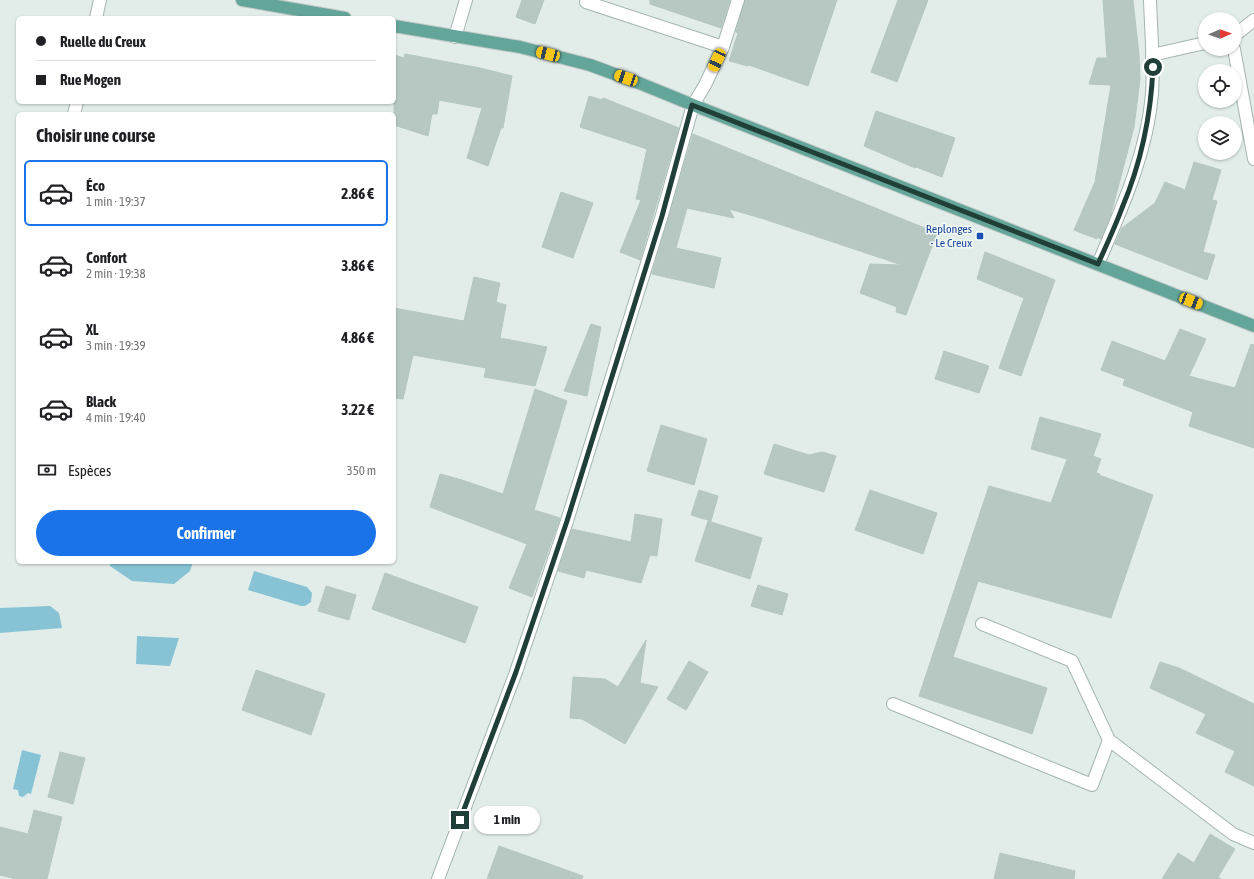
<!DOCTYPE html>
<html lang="fr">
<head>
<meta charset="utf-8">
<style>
	body { margin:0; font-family:"Asap Condensed",sans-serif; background:#f2f2f2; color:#202124; height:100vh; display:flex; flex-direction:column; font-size:15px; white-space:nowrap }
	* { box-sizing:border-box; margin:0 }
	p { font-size:13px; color:#757577 }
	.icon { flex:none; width:22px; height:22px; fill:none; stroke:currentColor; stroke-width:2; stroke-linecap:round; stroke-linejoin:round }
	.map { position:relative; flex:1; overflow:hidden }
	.sheet { position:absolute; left:16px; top:112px; width:380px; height:452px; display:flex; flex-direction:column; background:#fff; border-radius:6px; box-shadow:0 1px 3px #0004 }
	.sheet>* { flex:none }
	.top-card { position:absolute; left:16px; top:16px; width:380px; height:88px; border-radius:6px; box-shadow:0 1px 3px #0004; display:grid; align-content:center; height:88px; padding:0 20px; background:#fff }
	.needle { width:26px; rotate:88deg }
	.buttons { position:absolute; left:1198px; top:12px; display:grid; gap:8px }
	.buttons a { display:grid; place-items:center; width:44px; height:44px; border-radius:50%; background:#fff; box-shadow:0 1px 3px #0004; font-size:20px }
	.end { position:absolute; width:18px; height:18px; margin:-9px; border:5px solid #213f39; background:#fff; box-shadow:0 0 0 2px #fff }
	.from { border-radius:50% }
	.bubble { position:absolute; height:28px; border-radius:14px; background:#fff; box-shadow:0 1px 3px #0004; font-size:13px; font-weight:700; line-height:28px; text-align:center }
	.car { position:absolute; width:12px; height:24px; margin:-12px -6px; border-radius:5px; box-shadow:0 0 3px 1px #0007; background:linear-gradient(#f5c518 24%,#345 0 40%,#f5c518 0 76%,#345 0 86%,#f5c518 0) }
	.top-card b { display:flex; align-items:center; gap:14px; height:38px; font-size:15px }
	.top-card b+b { border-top:1px solid #e0e0e0 }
	.top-card i { width:10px; height:10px; background:#202124 }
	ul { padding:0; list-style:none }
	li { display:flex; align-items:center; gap:12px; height:66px; margin:0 8px 6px; padding:0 12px; border:2px solid transparent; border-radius:6px }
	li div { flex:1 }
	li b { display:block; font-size:15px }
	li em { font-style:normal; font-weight:700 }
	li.on { border-color:#1a73e8 }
	li>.icon { width:36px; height:36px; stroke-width:1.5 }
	h2 { padding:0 20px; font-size:18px; line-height:48px }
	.pay { display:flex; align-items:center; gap:10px; height:44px; padding:0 20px; font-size:15px }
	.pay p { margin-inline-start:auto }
	.button { display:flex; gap:8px; margin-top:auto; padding:8px 20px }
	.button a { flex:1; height:46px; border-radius:24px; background:#1a73e8; color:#fff; font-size:16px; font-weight:700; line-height:46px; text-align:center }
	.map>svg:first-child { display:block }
</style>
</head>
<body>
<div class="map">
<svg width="1254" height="879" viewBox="0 0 1254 879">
	<rect width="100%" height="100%" fill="#e2ede9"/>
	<path fill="#87c3d5" d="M 110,562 L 193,562 L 190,571 L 174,584 L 132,581 L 110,566 Z
		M 254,571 L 307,587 L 312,593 L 311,602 L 305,606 L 301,606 L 248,590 Z
		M 50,606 L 59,613 L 62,628 L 0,633 L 0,608 Z
		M 137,636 L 179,638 L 170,666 L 136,664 Z
		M 22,750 L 41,755 L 31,794 L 28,793 L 23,797 L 19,796 L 18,790 L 13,789 Z"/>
	<path fill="#b7c8c2" stroke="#b4c7c1" d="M 522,0 L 544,0 L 535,24 L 516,17 Z
		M 650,0 L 730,0 L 721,28 L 650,4 Z
		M 745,0 L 837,0 L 808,86 L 749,65 L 748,66 L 729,61 L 738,33 L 736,32 Z
		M 898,0 L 928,0 L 897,82 L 871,72 Z
		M 1103,0 L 1133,0 L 1139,55 L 1140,79 L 1134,127 L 1111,214 L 1101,239 L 1097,237 L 1097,239 L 1074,230 L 1095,182 L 1111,85 L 1089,84 L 1097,58 L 1107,58 Z
		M 405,54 L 480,68 L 512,76 L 503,128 L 501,128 L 488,166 L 467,158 L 482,108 L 439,100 L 437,114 L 432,114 L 428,136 L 394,125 L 394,55 L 404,58 Z
		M 589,96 L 602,100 L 603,98 L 679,128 L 640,260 L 620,252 L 641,200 L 636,199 L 647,149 L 580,127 Z
		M 876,111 L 955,138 L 942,177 L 916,167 L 915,168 L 864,146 Z
		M 693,134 L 937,233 L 906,315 L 896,312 L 897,307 L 860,293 L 870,264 L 902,265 L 764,219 L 729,209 L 734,218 L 687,208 L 676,248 L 721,258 L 714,288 L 652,274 Z
		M 1194,162 L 1221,170 L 1212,200 L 1217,201 L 1203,252 L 1215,255 L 1207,280 L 1115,244 L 1122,228 L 1155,203 L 1165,182 L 1185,190 Z
		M 561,192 L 593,203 L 573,258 L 542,247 Z
		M 985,252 L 1055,280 L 1021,376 L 999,368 L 1024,298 L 977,279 Z
		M 474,277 L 500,283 L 496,302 L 506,305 L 500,338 L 547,347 L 535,386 L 484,377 L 486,368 L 413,355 L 403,399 L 394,398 L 394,308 L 464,321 Z
		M 591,324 L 601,327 L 587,396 L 564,391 Z
		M 1180,329 L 1206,339 L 1189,376 L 1235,388 L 1251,344 L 1254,345 L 1254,448 L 1189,426 L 1193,412 L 1123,385 L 1125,379 L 1101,370 L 1112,341 L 1165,361 Z
		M 944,351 L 989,366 L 979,393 L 935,379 Z
		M 535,389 L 567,401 L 534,510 L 560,518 L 532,597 L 509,588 L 527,544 L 430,507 L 440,474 L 462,480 L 503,494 Z
		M 1040,417 L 1101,434 L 1093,456 L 1101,459 L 1096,473 L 1100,474 L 1099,475 L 1153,495 L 1111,618 L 978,581 L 953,657 L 1047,688 L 1032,734 L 919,696 L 989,486 L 1051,503 L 1067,459 L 1031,449 Z
		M 661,425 L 707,439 L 694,485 L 647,471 Z
		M 774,444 L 809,455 L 822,452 L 836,456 L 824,492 L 764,474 Z
		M 699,490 L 718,496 L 711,521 L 691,515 Z
		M 870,490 L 937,513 L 923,554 L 855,530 Z
		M 635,514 L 662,519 L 657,556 L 650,555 L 641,583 L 586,570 L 584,578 L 558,571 L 572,529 L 631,542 Z
		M 708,521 L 762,538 L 750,579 L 695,561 Z
		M 385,573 L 478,607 L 465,643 L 372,609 Z
		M 758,585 L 788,594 L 782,615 L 751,606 Z
		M 326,586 L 356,595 L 349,620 L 318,611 Z
		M 646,640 L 640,683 L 658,687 L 625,744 L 582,719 L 570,718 L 573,677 L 605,679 L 618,687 Z
		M 689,661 L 708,672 L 686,710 L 667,699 Z
		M 1160,662 L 1179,668 L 1254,704 L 1254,786 L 1225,772 L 1235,751 L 1196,733 L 1206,714 L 1150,688 Z
		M 256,670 L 325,694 L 311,735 L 242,710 Z
		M 60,752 L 85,758 L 73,804 L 48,797 Z
		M 34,810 L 62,817 L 47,879 L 16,879 L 0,875 L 0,827 L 28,834 Z
		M 1210,834 L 1235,849 L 1218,877 L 1221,879 L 1162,879 L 1178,853 L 1194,863 Z
		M 499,846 L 583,876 L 582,879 L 487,879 Z
		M 1000,853 L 1075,871 L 1074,879 L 994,879 Z"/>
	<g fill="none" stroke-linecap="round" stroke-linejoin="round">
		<defs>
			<path id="lane" d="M 586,2 L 723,47
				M 96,18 L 100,0
				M 1235,35 L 1254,20
				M 1234,49 L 1254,159
				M 1152,55 L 1205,43
				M 74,114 L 77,102
				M 982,624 L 1072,661 L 1109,740 L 1233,834 L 1254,843
				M 893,704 L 1092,785 L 1109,740"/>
			<path id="street" d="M 455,37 L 466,0
				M 1098,264 C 1121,210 1147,154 1152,94 C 1154,63 1151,31 1150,0
				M 438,879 L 516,672 L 567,521 L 662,215 L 693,105 L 705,85 L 723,47 L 738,0"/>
			<path id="primary" d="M 242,0 L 345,18
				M 394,26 L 520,47 L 590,65 L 639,83 L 693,105 L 1254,326"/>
		</defs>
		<use href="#lane" stroke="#a4b5b1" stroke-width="14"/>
		<use href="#street" stroke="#a4b5b1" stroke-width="14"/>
		<use href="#primary" stroke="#c1c9c8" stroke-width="14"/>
		<use href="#lane" stroke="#fff" stroke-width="12"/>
		<use href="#street" stroke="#fff" stroke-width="12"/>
		<use href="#primary" stroke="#64a599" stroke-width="12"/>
	</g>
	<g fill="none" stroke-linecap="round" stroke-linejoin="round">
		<path stroke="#213f39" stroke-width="5" d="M 460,820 L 516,672 L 567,521 L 662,216 L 692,105 L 1098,264 C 1106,246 1115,227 1122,208 C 1141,163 1151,116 1153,67"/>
	</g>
	<rect fill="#1a4fb4" stroke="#f3f9f7" stroke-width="1.5" x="976" y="232" width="8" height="8" rx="2"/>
	<g text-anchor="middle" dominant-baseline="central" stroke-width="3" stroke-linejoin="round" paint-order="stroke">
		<g font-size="12" fill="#164399" stroke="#f3f9f7" text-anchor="end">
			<text x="972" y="229">Replonges<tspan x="972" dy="14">- Le Creux</tspan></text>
		</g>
	</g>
</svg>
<div class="buttons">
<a><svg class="needle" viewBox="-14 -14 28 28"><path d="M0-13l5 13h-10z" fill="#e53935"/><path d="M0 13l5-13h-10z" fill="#757577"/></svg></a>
<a><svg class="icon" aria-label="locate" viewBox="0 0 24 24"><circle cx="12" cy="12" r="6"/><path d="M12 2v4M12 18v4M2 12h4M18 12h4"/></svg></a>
<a><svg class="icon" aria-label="layers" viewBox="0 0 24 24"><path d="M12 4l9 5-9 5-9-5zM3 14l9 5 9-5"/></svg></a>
</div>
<i class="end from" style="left:1153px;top:67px"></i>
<i class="end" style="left:460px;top:820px"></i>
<div class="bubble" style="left:474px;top:806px;width:66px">1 min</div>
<i class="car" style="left:548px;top:54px;rotate:285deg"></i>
<i class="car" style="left:717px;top:60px;rotate:205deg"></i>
<i class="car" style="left:626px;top:78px;rotate:289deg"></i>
<i class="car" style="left:1191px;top:301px;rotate:111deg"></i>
<div class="top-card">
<b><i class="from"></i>Ruelle du Creux</b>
<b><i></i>Rue Mogen</b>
</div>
<section class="sheet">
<h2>Choisir une course</h2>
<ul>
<li class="on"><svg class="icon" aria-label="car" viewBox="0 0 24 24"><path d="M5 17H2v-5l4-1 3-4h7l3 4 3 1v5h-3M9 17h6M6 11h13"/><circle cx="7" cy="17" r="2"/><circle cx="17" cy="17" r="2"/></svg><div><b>Éco</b><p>1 min · 19:37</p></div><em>2.86 €</em></li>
<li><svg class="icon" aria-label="car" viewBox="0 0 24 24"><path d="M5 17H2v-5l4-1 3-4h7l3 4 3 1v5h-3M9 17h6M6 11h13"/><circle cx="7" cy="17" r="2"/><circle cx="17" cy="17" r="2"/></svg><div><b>Confort</b><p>2 min · 19:38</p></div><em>3.86 €</em></li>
<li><svg class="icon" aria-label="car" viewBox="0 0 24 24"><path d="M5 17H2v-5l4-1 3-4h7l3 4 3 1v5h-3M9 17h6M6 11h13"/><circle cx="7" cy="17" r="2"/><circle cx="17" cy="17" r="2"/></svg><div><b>XL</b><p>3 min · 19:39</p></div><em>4.86 €</em></li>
<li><svg class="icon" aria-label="car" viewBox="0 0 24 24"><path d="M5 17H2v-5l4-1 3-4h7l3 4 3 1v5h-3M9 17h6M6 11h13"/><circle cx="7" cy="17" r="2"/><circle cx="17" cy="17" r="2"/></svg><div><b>Black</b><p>4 min · 19:40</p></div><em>3.22 €</em></li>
</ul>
<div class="pay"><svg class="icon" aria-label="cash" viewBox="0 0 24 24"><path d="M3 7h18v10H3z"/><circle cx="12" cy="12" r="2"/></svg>Espèces<p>350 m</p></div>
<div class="button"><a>Confirmer</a></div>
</section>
</div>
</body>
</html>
